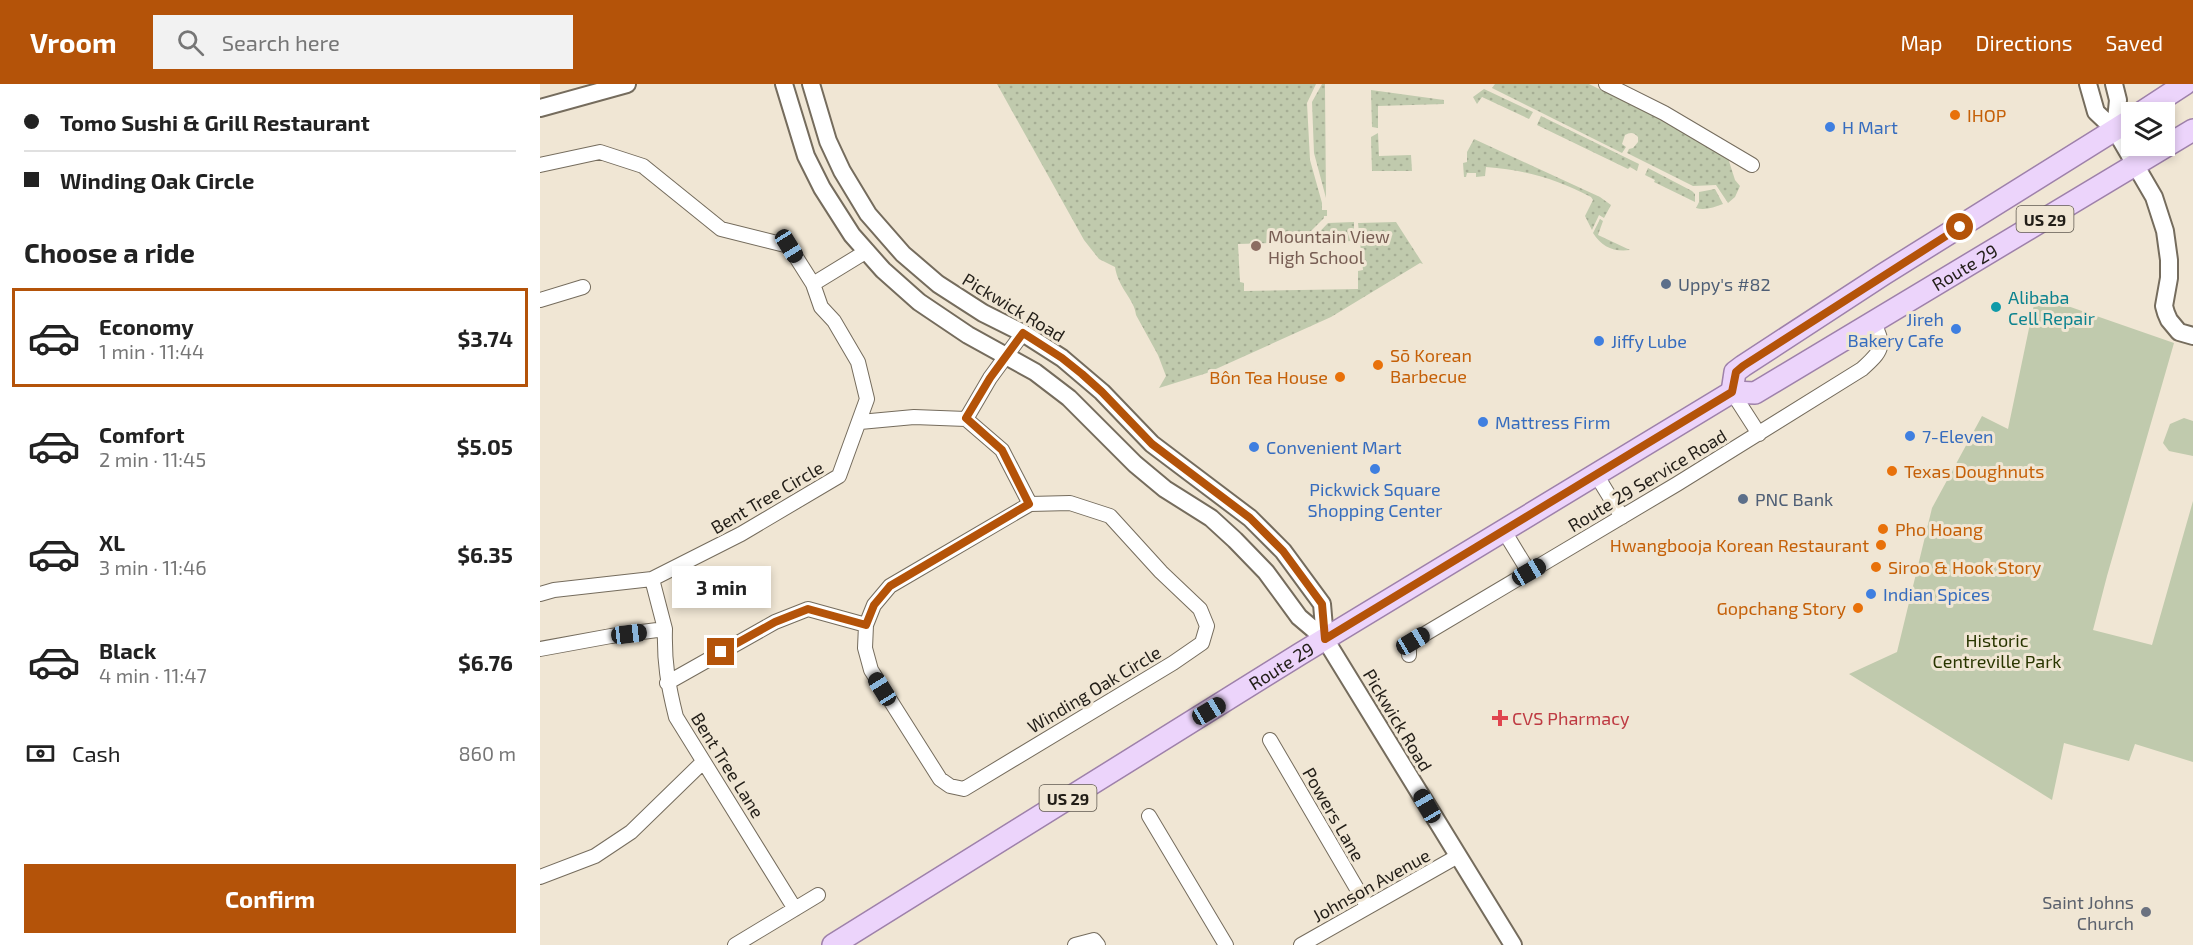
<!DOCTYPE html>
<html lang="en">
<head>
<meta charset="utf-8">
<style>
	body { margin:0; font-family:"Exo 2",sans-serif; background:#f2f2f2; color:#222; height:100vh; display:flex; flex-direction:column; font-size:22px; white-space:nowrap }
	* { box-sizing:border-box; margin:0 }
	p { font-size:20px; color:#767676 }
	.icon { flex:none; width:33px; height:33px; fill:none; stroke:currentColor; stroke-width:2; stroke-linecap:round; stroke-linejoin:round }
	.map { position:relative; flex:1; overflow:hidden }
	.sheet { display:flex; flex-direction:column; background:#fff; width:540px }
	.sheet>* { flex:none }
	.hud { display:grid; align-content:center; height:132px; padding:0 24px; background:#fff }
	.buttons { position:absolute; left:1581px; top:18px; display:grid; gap:12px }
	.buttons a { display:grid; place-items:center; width:54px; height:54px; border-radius:0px; background:#fff; box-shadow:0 3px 9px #0003; font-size:30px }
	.end { position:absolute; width:27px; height:27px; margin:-14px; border:8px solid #b45309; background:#fff; box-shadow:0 0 0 3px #fff }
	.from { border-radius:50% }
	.bubble { position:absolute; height:42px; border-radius:0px; background:#fff; box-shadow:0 3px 9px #0003; font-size:20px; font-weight:700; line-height:42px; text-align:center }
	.car { position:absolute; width:18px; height:36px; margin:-18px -9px; border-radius:8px; box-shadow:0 0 4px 2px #0007; background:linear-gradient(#222 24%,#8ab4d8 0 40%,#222 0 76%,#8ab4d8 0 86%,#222 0) }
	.hud b { display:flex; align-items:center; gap:21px; height:57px; font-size:22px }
	.hud b+b { border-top:2px solid #e0e0e0 }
	.hud i { width:15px; height:15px; background:#222 }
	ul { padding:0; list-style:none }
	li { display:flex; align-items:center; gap:18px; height:99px; margin:0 12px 9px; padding:0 12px; border:3px solid transparent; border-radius:0px }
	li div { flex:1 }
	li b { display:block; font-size:22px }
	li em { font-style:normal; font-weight:700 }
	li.active { border-color:#b45309 }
	li>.icon { width:54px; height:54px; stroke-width:1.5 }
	h2 { padding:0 24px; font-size:27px; line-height:72px }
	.pay { display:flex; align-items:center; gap:15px; height:66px; padding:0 24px; font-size:22px }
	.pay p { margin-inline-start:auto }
	.action { display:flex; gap:12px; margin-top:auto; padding:12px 24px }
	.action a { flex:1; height:69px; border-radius:0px; background:#b45309; color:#fff; font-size:24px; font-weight:700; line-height:69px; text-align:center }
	header { display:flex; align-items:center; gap:36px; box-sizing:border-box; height:84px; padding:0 30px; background:#b45309; color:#fff }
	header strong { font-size:28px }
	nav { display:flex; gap:33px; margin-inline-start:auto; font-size:21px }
	.search { width:420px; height:54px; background:#f2f2f2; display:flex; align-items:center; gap:15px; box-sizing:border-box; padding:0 21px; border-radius:0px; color:#767676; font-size:22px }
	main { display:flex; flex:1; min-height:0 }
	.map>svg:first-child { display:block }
</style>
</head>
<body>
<header>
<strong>Vroom</strong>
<div class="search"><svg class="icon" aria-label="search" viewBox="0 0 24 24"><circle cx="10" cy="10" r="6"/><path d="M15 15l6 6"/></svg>Search here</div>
<nav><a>Map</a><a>Directions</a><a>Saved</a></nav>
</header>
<main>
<section class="sheet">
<div class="hud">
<b><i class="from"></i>Tomo Sushi &amp; Grill Restaurant</b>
<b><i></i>Winding Oak Circle</b>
</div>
<h2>Choose a ride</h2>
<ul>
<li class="active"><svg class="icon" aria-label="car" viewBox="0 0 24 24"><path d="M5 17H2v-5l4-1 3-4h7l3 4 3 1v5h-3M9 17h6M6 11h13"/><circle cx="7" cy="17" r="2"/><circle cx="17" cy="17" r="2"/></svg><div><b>Economy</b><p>1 min · 11:44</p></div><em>$3.74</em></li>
<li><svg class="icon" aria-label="car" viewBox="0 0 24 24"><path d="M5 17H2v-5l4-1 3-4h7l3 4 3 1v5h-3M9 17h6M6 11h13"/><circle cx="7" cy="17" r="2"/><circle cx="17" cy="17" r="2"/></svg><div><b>Comfort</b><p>2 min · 11:45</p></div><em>$5.05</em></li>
<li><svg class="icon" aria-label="car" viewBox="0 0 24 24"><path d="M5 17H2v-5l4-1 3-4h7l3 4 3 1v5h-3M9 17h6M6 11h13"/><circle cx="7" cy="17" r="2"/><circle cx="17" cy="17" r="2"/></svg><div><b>XL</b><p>3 min · 11:46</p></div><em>$6.35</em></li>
<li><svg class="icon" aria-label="car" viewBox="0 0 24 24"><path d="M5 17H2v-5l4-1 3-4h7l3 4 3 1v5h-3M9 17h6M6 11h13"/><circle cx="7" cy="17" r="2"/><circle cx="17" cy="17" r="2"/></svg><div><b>Black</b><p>4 min · 11:47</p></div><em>$6.76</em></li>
</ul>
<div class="pay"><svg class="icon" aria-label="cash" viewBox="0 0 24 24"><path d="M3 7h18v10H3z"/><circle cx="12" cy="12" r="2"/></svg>Cash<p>860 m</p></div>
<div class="action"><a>Confirm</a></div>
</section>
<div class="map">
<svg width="1653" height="861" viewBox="0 0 1653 861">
	<defs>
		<pattern id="grass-dots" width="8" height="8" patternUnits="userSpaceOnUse" patternTransform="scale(1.5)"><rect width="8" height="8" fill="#c0caad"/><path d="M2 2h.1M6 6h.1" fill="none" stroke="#a5ad94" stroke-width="1.8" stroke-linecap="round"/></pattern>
	</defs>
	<rect width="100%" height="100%" fill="#f0e6d4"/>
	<path fill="url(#grass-dots)" d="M 457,0 L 776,0 L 767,19 L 770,76 L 782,119 L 782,126 L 787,126 L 787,132 L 784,132 L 784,134 L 763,155 L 763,158 L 698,160 L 700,198 L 704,199 L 704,207 L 818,205 L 818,187 L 823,186 L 818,139 L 856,138 L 883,180 L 880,179 L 791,233 L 667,289 L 619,304 L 626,292 L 618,271 L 596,231 C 595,216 578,204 575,183 L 559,175 L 544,156 Z
		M 782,0 L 785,0 L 785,3 L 786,114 L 774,69 L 772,18 Z
		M 955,0 L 1049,0 L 1132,41 L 1188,74 L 1195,96 L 1200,102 L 1195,113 L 1188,119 L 1176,101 L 1153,102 L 1087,69 L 1089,65 L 1093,64 L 1098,58 L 1098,53 C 1094,48 1090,48 1085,51 L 1082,60 L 1086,63 L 1082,69 L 952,4 Z
		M 944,5 L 993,28 L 989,35 L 942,13 L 937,20 L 933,13 Z
		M 831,6 L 904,16 L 904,20 L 838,22 L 838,44 L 832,43 Z
		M 1001,32 L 1099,80 L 1097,87 L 1090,83 L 1088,85 L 997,41 Z
		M 838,49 L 839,72 L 871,71 L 872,87 L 832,87 L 831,53 Z
		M 934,55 L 1060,113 L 1071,121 L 1064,134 L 1059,131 L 1052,146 L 1045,132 L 1053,116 L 1051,113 C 1016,95 986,86 946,83 L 945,92 L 936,93 L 936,89 L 927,89 L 926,93 L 924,93 L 923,79 L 927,78 L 927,68 Z
		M 1108,84 L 1152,107 L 1155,110 L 1155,118 L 1114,98 L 1115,96 L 1105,91 Z
		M 1175,105 L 1183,120 C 1174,123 1165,127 1156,124 L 1159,118 L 1159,108 Z
		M 1060,135 L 1063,137 L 1058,151 L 1090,166 C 1073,168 1062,163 1053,149 Z
		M 814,138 L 814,157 L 770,158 L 788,139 Z"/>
	<path fill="#c0caad" d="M 1496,211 L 1634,259 L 1567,492 L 1553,546 L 1612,561 L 1653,417 L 1653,678 L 1595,660 L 1589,677 L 1524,659 L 1512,716 L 1309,590 L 1357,568 L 1392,424 L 1442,332 L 1468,345 Z
		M 1644,334 L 1653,337 L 1653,372 L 1629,367 L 1623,359 L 1630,340 Z"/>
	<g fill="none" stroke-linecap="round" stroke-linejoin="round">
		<defs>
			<path id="minor" d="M 1066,0 L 1124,29 L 1212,81
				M 0,81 L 60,68 L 103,82 L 181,145 L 249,162 L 273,200 L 281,223 L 294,237 L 318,278 L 327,315 L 299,392 L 201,450 L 112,495 L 125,545 L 71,552 L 0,565
				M 273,200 L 327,167
				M 0,216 L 43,203
				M 1192,308 L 1219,350
				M 426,335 L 450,294 L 483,249
				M 320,338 L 374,333 L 426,335 L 462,366 L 490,420 L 530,419 L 570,432 L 621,488 L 660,525 L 667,542 L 662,559 L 633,579 L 424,705 L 410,702 L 400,695 L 331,586 L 325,564 L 326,541 L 334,521 L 350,502 L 490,420
				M 1057,392 L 1082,433
				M 964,447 L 989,488
				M 0,510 L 14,506 L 112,495
				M 125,545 C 124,578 128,601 136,633 L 255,825
				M 869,571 L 869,563 L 873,557 L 1137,400 L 1322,285 C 1342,267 1346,262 1333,238
				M 127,599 L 235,538 L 268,525 L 326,541
				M 730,656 L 827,822
				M 609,732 L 686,861
				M 0,793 L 55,772 L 91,748 L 163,678
				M 195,861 L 278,811
				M 535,861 L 554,856 L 558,861
				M 761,861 L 918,772"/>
			<path id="tertiary" d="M 244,0 L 266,72 L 282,104 L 312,151 L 343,186 L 379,218 L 428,251 L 495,288 L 529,314 L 595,380 L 625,405 L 671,434 L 695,456 L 726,488 L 759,533 L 785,555 L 973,861
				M 271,0 L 288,57 L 302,87 L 328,130 L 363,170 L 398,200 L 443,229 L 483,249 L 522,274 L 562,308 L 612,360 L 710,434 L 743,467 L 782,520 L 785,555
				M 1548,0 L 1556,28 L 1575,46 L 1614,113 L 1625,147 L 1629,176 L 1629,194 L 1624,222 L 1626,229 L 1629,236 L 1639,248 L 1653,252
				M 1574,0 L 1578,16 L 1575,46
				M 0,24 L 87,0"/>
			<g id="primary">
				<path d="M 1602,28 L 1645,0"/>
				<path d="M 1192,308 L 1195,288 L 1203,282 L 1344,190 L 1592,35"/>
				<path id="s1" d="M 293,861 L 760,570 L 1192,308 L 1215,309 L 1653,46"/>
			</g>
		</defs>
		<use href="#minor" stroke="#756c5d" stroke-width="16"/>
		<use href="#tertiary" stroke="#756c5d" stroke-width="20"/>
		<use href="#primary" stroke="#9e81aa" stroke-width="24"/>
		<use href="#minor" stroke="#fff" stroke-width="14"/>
		<use href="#tertiary" stroke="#fff" stroke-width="16"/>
		<use href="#primary" stroke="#ecd4fb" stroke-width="21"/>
	</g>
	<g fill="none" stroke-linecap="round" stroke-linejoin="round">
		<path stroke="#b45309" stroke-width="8" d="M 181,568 L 235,538 L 268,525 L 326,541 L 334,521 L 350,502 L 489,420 L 462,366 L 426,334 L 450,294 L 483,249 L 522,274 L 542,290 L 562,308 L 612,360 L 710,434 L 743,467 L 782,520 L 785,555 L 1192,308 L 1196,288 L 1203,282 L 1420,143"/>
	</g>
	<g fill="#e8710a" stroke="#f0e6d4" stroke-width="2">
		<circle cx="1415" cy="31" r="6"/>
		<circle cx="838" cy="281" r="6"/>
		<circle cx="800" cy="293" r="6"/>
		<circle cx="1352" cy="387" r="6"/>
		<circle cx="1343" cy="445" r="6"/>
		<circle cx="1341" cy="461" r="6"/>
		<circle cx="1336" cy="483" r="6"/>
		<circle cx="1318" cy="524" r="6"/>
	</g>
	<g fill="#3f7fe0" stroke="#f0e6d4" stroke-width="2">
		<circle cx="1290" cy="43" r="6"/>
		<circle cx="1416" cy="245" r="6"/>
		<circle cx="1059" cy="257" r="6"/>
		<circle cx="943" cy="338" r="6"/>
		<circle cx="1370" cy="352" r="6"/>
		<circle cx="714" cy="363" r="6"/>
		<circle cx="835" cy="385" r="6"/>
		<circle cx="1331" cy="510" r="6"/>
	</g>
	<circle fill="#8d6e63" stroke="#f0e6d4" stroke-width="2" cx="716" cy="162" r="6"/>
	<g fill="#5c6f8a" stroke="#f0e6d4" stroke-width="2">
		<circle cx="1126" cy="200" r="6"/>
		<circle cx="1203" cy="415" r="6"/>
	</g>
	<circle fill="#0f9aa8" stroke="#f0e6d4" stroke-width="2" cx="1456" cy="223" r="6"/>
	<path fill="#e0444e" stroke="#f0e6d4" stroke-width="2" d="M957 625h6v6h6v6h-6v6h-6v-6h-6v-6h6z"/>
	<circle fill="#6b7280" stroke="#f0e6d4" stroke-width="2" cx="1606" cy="828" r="6"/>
	<g text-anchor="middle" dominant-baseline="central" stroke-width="6" stroke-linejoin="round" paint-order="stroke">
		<g fill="#f0e6d4" stroke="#605a50" stroke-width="1.5">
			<rect x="1476.5" y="122" width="57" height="26" rx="4.5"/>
			<rect x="499.5" y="701" width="57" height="26" rx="4.5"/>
		</g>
		<g font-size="16" font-weight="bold" fill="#221e18">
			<text x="1505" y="135">US 29</text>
			<text x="528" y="714">US 29</text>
		</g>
		<g font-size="18" fill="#c56008" stroke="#f0e6d4" text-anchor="start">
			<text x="1427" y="31">IHOP</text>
			<text x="850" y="271">Sō Korean<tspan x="850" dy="21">Barbecue</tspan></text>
			<text x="788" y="293" text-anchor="end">Bôn Tea House</text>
			<text x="1364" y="387">Texas Doughnuts</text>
			<text x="1355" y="445">Pho Hoang</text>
			<text x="1329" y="461" text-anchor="end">Hwangbooja Korean Restaurant</text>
			<text x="1348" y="483">Siroo &amp; Hook Story</text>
			<text x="1306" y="524" text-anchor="end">Gopchang Story</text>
		</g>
		<g font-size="18" fill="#366cbe" stroke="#f0e6d4" text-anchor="start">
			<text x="1302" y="43">H Mart</text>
			<text x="1404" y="235" text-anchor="end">Jireh<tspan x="1404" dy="21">Bakery Cafe</tspan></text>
			<text x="1071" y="257">Jiffy Lube</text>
			<text x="955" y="338">Mattress Firm</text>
			<text x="1382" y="352">7-Eleven</text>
			<text x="726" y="363">Convenient Mart</text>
			<text x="835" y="405" text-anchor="middle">Pickwick Square<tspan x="835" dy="21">Shopping Center</tspan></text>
			<text x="1343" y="510">Indian Spices</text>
		</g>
		<g font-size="18" fill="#785e54" stroke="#f0e6d4" text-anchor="start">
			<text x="728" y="152">Mountain View<tspan x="728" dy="21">High School</tspan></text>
		</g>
		<g font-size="18" fill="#221e18" stroke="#f0e6d4">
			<text stroke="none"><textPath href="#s1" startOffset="1323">Route 29</textPath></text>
			<text transform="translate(474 223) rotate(31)">Pickwick Road</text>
			<text transform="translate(1107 396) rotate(-31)">Route 29 Service Road</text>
			<text transform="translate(227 413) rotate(-30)">Bent Tree Circle</text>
			<text stroke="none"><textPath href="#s1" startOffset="528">Route 29</textPath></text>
			<text transform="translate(554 605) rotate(-31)">Winding Oak Circle</text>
			<text transform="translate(858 636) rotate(59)">Pickwick Road</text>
			<text transform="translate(188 681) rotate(58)">Bent Tree Lane</text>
			<text transform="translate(794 730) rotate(60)">Powers Lane</text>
			<text transform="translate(831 801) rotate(-29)">Johnson Avenue</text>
		</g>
		<g font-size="18" fill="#4e5e75" stroke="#f0e6d4" text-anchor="start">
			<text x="1138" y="200">Uppy's #82</text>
			<text x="1215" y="415">PNC Bank</text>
		</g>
		<g font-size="18" fill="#0d838f" stroke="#f0e6d4" text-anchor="start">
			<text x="1468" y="213">Alibaba<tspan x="1468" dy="21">Cell Repair</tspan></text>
		</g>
		<g font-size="18" fill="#293600" stroke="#f0e6d4">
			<text x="1457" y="556">Historic<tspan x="1457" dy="21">Centreville Park</tspan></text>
		</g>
		<g font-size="18" fill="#be3a42" stroke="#f0e6d4" text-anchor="start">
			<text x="972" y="634">CVS Pharmacy</text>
		</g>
		<g font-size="18" fill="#5b616d" stroke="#f0e6d4" text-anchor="end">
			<text x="1594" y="818">Saint Johns<tspan x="1594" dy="21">Church</tspan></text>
		</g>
	</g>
</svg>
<div class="buttons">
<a><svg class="icon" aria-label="layers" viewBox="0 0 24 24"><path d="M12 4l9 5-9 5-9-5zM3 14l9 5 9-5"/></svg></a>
</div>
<i class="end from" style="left:1420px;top:143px"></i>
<i class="end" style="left:181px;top:568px"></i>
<div class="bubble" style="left:132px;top:482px;width:99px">3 min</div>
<i class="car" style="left:249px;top:162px;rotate:148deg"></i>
<i class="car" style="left:989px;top:488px;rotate:60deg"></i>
<i class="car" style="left:89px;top:550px;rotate:83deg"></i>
<i class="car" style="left:873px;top:557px;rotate:59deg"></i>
<i class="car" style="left:342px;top:605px;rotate:328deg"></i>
<i class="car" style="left:669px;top:627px;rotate:59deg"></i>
<i class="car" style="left:887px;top:722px;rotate:330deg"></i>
</div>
</main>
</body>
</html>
